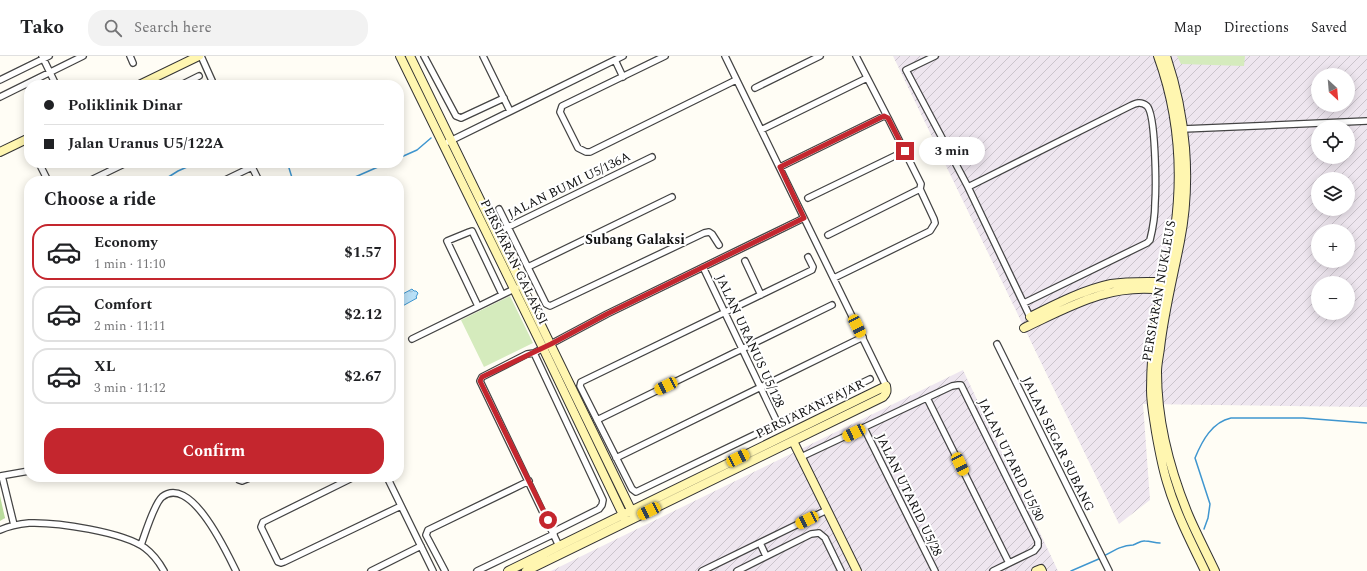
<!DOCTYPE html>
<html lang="en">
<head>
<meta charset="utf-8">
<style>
	body { margin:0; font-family:Spectral,serif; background:#f2f2f2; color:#202124; height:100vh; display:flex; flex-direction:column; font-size:15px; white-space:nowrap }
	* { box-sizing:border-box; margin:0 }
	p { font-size:13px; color:#757577 }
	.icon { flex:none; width:22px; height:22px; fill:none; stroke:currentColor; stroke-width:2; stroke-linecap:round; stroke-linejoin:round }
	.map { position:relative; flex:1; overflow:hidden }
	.details { position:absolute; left:24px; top:120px; width:380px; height:306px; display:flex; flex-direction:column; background:#fff; border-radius:16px; box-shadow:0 2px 10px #0003 }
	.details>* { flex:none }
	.top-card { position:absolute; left:24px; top:24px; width:380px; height:88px; border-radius:16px; box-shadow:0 2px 10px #0003; display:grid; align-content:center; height:88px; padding:0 20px; background:#fff }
	.needle { width:26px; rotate:154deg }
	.controls { position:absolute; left:1311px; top:12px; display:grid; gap:8px }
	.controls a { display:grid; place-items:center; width:44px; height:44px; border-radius:50%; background:#fff; box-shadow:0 2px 10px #0003; font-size:20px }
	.end { position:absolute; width:18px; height:18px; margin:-9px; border:5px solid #c4262e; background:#fff; box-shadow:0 0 0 2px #fff }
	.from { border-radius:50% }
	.bubble { position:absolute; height:28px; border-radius:14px; background:#fff; box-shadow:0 2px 10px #0003; font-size:13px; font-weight:700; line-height:28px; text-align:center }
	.car { position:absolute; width:12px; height:24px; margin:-12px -6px; border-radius:5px; box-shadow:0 0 3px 1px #0007; background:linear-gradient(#f5c518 24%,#345 0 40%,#f5c518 0 76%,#345 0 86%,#f5c518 0) }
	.top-card b { display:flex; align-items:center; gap:14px; height:38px; font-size:15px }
	.top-card b+b { border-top:1px solid #e0e0e0 }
	.top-card i { width:10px; height:10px; background:#202124 }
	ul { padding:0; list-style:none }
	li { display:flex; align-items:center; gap:12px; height:56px; margin:0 8px 6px; padding:0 12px; border:2px solid #e0e0e0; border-radius:16px }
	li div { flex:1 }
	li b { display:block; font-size:15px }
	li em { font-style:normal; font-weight:700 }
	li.current { border-color:#c4262e }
	li>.icon { width:36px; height:36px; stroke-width:1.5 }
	h2 { padding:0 20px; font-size:18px; line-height:48px }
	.primary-button { display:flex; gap:8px; margin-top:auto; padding:8px 20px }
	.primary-button a { flex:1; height:46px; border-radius:16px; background:#c4262e; color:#fff; font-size:16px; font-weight:700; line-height:46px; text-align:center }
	header { display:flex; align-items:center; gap:24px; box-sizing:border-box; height:56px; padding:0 20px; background:#fff; border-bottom:1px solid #e0e0e0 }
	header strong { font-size:19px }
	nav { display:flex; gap:22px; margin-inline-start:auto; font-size:14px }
	.search { width:280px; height:36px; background:#f2f2f2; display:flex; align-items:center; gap:10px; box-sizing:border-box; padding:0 14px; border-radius:16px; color:#757577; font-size:15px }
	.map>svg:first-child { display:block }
</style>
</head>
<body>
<header>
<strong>Tako</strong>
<div class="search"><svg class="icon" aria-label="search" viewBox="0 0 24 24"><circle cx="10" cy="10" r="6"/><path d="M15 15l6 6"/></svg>Search here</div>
<nav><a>Map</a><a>Directions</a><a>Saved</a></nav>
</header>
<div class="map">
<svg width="1367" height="515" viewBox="0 0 1367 515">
	<defs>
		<pattern id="industrial-furrows" width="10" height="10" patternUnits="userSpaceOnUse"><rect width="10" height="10" fill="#eee6ef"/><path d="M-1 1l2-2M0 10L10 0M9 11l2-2" fill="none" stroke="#cbc4cc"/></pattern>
		<pattern id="forest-firs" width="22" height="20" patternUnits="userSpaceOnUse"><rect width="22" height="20" fill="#b9dc9c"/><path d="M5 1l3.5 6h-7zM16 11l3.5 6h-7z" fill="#9ebc85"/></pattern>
		<pattern id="water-ripples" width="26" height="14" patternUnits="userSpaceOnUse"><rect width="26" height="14" fill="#b9e0f7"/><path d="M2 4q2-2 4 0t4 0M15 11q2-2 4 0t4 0" fill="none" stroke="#9ebfd3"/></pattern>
	</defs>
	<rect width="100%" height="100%" fill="#fffdf5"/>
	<path fill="url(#industrial-furrows)" fill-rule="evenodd" d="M 893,0 L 1367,0 L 1367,351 L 1143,348 L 1150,444 L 1119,468 ZM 1318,19 L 1348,19 L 1348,49 L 1318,49 ZM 1318,71 L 1348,71 L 1348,101 L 1318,101 ZM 1318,123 L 1348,123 L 1348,153 L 1318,153 ZM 1318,175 L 1348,175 L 1348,205 L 1318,205 ZM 1318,227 L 1348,227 L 1348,257 L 1318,257 Z
		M 963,314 L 1058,515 L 551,515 Z"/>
	<path fill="#d5ebbd" d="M 1177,0 L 1245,0 L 1244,10 L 1181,8 Z
		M 510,240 L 533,287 L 484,311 L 461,264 Z"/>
	<path fill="url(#forest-firs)" d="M 0,440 L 5,462 L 0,465 Z"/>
	<path fill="url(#water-ripples)" stroke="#3f96cf" d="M 412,233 L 414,235 L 416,235 L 418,237 L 416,241 L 417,242 L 399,252 L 399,240 Z"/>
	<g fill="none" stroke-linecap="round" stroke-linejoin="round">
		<path stroke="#3f96cf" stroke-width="1.5" d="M 399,102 L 417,94 L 431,82
			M 285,107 L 289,112 L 293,125
			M 162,125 L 178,115 L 196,107
			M 346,125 L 387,107
			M 1204,473 L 1208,462 L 1210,448 L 1195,402 C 1202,385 1212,366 1231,362 L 1303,362 L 1367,367
			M 1104,500 C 1113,495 1122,489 1133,489 C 1137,488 1141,484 1145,485 C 1151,485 1154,487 1160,487
			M 1071,515 L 1101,502"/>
		<defs>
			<path id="street" d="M 42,0 L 56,29
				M 130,0 L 133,7
				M 201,0 L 214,29
				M 424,0 L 456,60 L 461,62 L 504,42
				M 483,0 L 510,55
				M 665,0 L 562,50 L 560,56 L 578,92 L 586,96 L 590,96 L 736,24
				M 725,0 L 886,330
				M 856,0 L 888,62
				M 935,0 L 906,14 L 968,131 L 1030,261
				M 615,4 L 623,21
				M 0,24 L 49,0
				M 181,29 L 199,20
				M 755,32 L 820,0
				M 0,41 L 83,0
				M 1183,73 L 1367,65
				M 761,74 L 867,22
				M 448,86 L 623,0
				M 39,107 L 48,125
				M 250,107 L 259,125
				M 780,111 L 884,60 L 888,62 L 921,128 L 920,133 L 934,163 L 935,167 L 930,175 L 834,222
				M 89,125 L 126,107
				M 223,125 L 252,111
				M 968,131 L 1130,50 C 1136,47 1141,45 1147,50 C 1156,59 1156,132 1155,147 C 1155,159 1153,172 1150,184 L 1147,187 L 1024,247
				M 808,142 L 905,95
				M 499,153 L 546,248 L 550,250 L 704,177 L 709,176 L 712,178 L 719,189
				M 496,177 L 652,101
				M 828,179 L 920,133
				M 808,201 L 813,211 L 812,214 L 581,326 L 580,330 L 632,433 L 636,436 L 870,323
				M 745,205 L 761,239
				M 528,211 L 672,141
				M 703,211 L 778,368
				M 478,250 L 447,185 L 469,176 L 472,175 L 502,238
				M 412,283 L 516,232
				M 997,288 L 1109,515
				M 534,297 L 527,298 L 482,321 L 480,325 L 559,490
				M 927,342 L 1009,507
				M 597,364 L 832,249
				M 864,372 L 935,515
				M 801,401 L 952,330 L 958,329 L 961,329 L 1038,485 L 1038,490 L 1034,495 L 993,515
				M 616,402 L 863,281
				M 0,420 L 29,415
				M 2,420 L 14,469
				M 237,421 L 239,424 L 242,425 L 252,421
				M 354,421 L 263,466 L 261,471 L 278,506 L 281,507 L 284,506 L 401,450
				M 387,421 L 433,515
				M 0,474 C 9,470 19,468 29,467 C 57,466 123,476 145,492 C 153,498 159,506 164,515
				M 553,476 L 599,453 L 602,449 L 603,444 L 534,297 L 607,258 L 804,162
				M 760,487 L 766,500
				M 141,489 C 145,478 154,448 162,441 C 191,418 227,497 236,515
				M 371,515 L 421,490
				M 445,515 L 426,479 L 428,474 L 529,425
				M 477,515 L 554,478
				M 702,515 L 827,454
				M 737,515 L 811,478 L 819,477 L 825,482 L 841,515"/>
			<path id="secondary" d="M 400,0 L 543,292 L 625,463
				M 410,0 L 633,458
				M 1158,0 C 1178,55 1183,115 1175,173 C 1171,204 1162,234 1156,265 C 1153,287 1151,311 1151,334 C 1151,348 1154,362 1156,376 C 1159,393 1162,410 1167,426 C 1176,457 1191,486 1205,515
				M 1166,0 C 1186,59 1192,124 1180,185 C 1173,221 1164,256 1160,292 C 1159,300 1157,308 1157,316 C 1157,363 1170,414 1188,458 C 1196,477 1206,496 1215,515
				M 139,29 L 199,0
				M 0,96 L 29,82
				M 1030,261 C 1056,248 1083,234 1111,228 C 1129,225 1147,226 1164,226
				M 1024,272 C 1071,250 1109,227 1163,234
				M 793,385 L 857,515
				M 508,515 L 886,330 C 887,335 887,337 883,341 L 526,515
				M 1036,515 L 1041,513 L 1042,515"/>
		</defs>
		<use href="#street" stroke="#444" stroke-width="8"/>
		<use href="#secondary" stroke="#333" stroke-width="10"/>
		<use href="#street" stroke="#fff" stroke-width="5.5"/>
		<use href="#secondary" stroke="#fff6b0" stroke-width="8"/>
	</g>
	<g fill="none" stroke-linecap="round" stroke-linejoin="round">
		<path stroke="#c4262e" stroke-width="5" d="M 548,464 L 480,325 L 482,321 L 551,288 L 607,258 L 804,162 L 780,111 L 884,60 L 888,62 L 905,95"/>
	</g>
	<g text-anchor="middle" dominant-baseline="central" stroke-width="4" stroke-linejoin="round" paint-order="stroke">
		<g font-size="13" fill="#111" stroke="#fff">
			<text transform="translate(569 129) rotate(-26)">JALAN BUMI U5/136A</text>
			<text transform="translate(514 206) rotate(64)">PERSIARAN GALAKSI</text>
			<text transform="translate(1159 235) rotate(-80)">PERSIARAN NUKLEUS</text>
			<text transform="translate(750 285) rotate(65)">JALAN URANUS U5/128</text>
			<text transform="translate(810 353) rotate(-26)">PERSIARAN FAJAR</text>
			<text transform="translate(1058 388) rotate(64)">JALAN SEGAR SUBANG</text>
			<text transform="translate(1011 404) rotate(64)">JALAN UTARID U5/30</text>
			<text transform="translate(909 439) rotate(64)">JALAN UTARID U5/28</text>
		</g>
		<g font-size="14" font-weight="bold" fill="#111" stroke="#fff">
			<text x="635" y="183">Subang Galaksi</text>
		</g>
	</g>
</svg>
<div class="controls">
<a><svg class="needle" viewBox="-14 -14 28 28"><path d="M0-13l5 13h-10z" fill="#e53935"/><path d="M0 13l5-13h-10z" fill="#757577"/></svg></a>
<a><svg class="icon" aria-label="locate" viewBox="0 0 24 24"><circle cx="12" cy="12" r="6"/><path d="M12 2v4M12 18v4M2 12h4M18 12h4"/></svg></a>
<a><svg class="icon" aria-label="layers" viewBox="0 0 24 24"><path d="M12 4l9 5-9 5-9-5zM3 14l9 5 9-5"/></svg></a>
<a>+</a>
<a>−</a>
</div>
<i class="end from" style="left:548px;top:464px"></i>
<i class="end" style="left:905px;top:95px"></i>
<div class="bubble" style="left:919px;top:81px;width:66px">3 min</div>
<i class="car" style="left:857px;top:270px;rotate:154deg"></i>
<i class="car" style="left:666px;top:330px;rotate:244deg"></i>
<i class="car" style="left:854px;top:377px;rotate:245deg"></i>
<i class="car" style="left:738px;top:402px;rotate:64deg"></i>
<i class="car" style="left:960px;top:408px;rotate:154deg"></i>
<i class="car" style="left:649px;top:455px;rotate:244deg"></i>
<i class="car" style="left:807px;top:464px;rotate:244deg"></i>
<div class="top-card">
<b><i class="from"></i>Poliklinik Dinar</b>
<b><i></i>Jalan Uranus U5/122A</b>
</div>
<section class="details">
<h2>Choose a ride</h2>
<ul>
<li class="current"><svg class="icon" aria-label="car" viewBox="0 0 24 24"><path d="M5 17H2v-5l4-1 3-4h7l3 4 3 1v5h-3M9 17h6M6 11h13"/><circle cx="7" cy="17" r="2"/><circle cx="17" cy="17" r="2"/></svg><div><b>Economy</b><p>1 min · 11:10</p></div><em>$1.57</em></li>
<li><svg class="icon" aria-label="car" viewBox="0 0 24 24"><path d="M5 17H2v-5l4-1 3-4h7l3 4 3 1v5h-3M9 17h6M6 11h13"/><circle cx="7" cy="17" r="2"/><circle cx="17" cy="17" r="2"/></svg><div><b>Comfort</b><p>2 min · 11:11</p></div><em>$2.12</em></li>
<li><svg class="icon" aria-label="car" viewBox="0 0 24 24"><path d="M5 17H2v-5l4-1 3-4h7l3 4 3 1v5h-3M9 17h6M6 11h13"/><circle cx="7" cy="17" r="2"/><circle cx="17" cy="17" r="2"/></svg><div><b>XL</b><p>3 min · 11:12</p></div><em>$2.67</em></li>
</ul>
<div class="primary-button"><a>Confirm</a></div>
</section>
</div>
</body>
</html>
